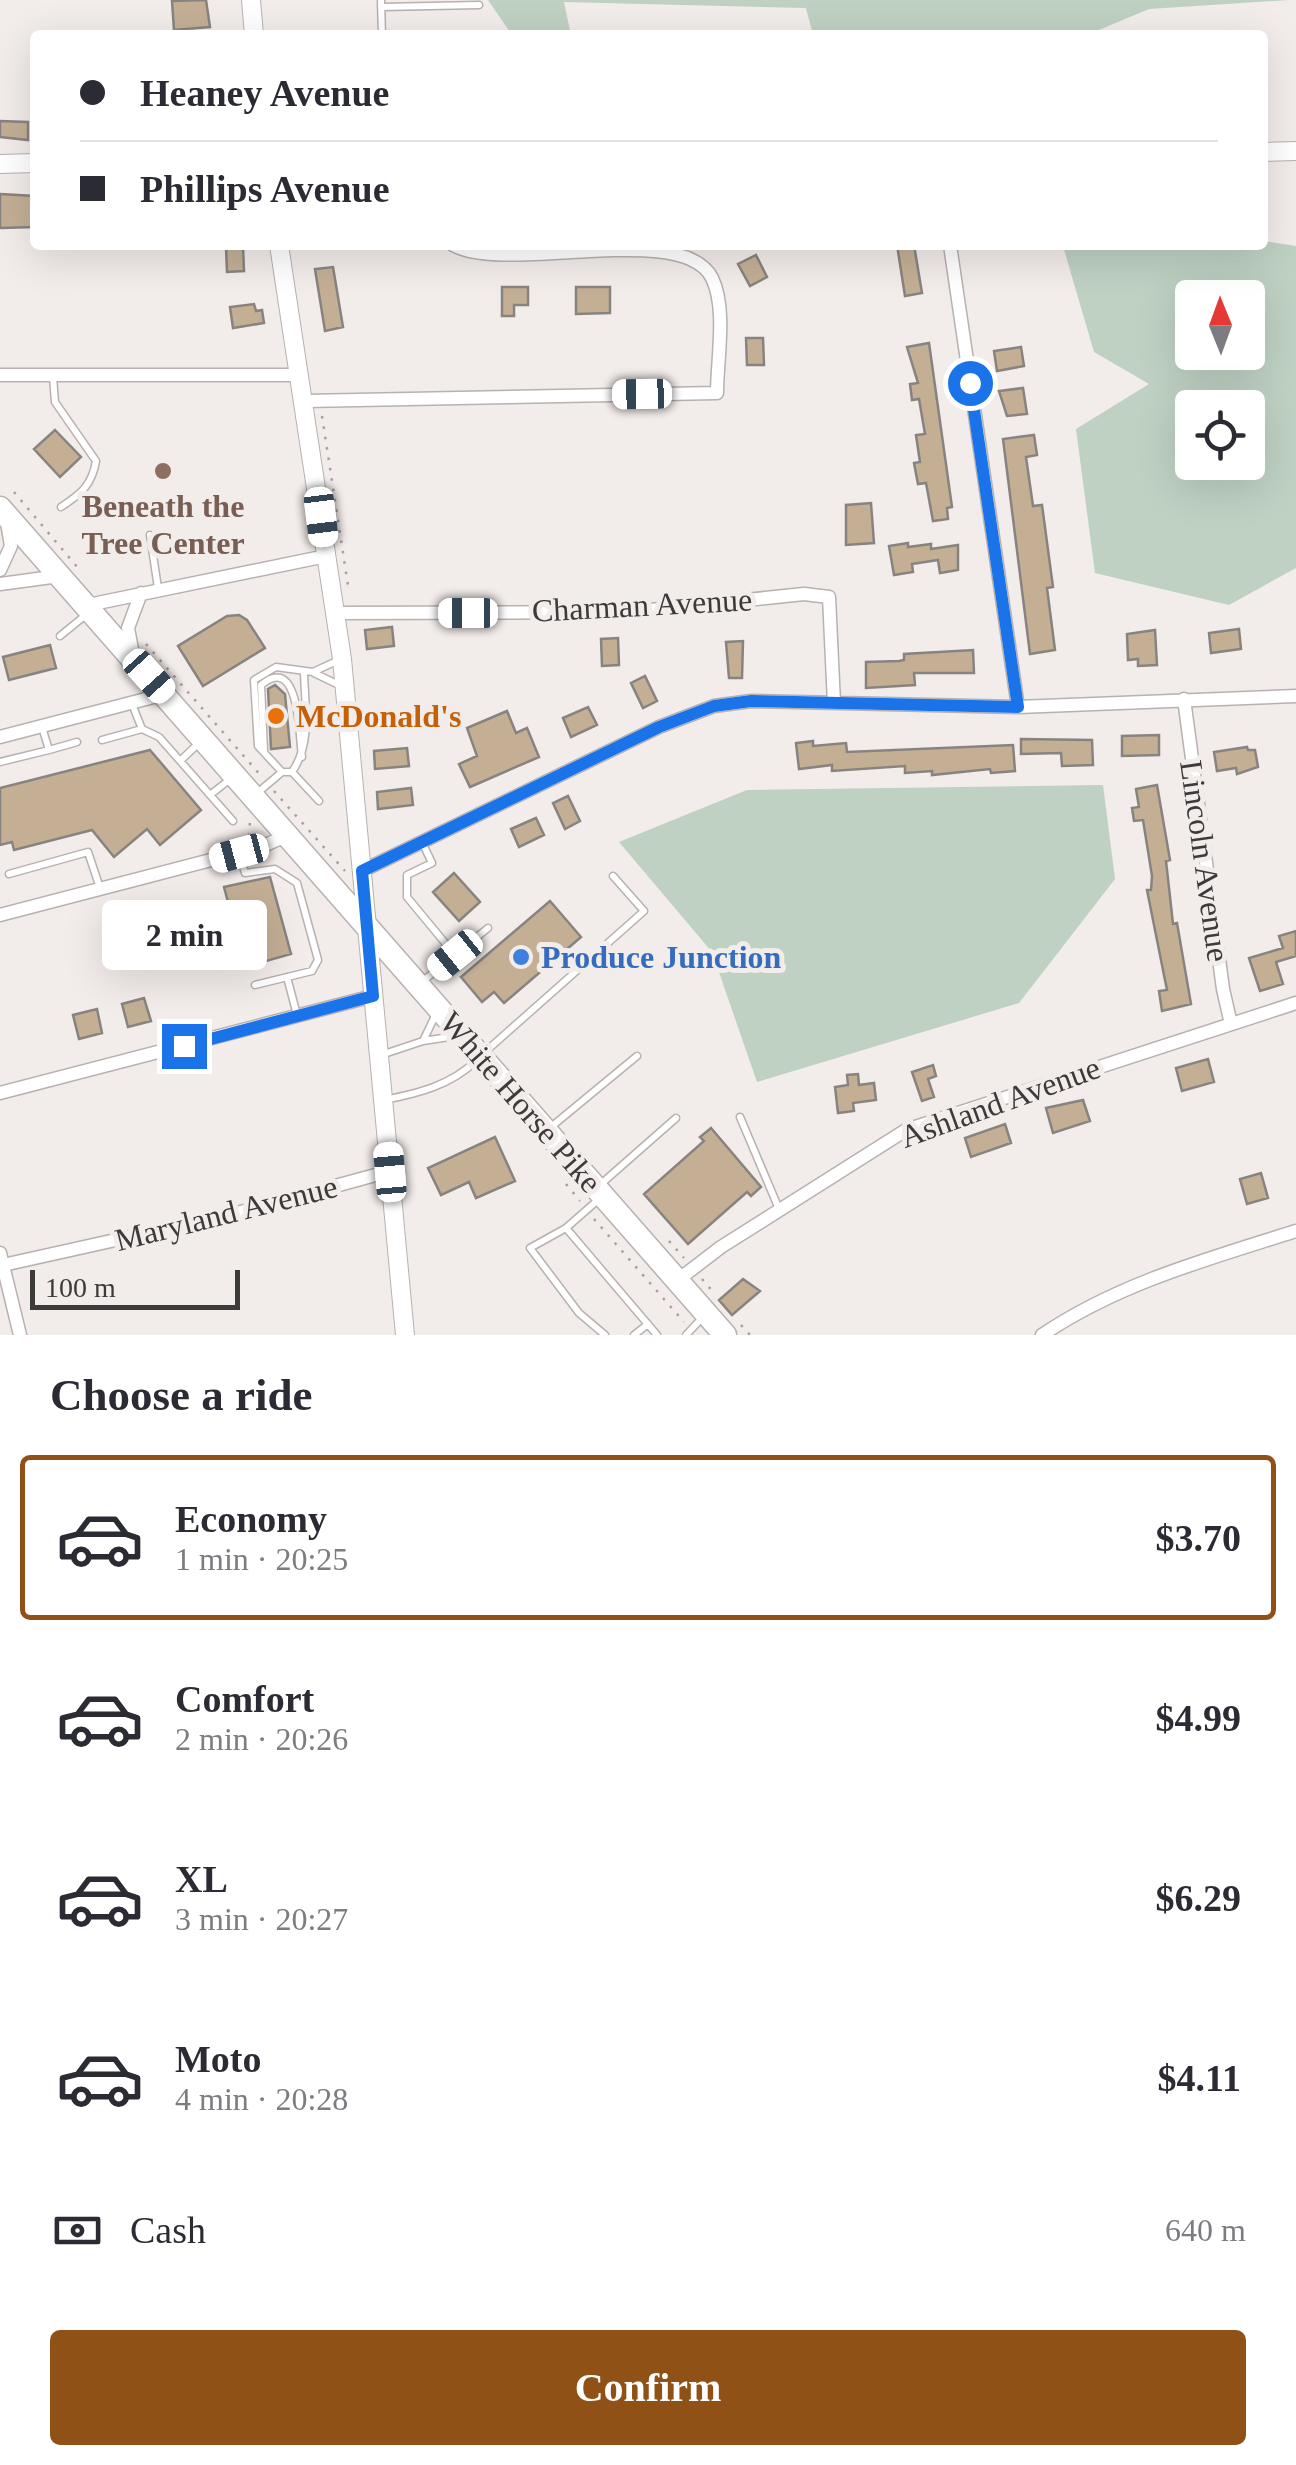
<!DOCTYPE html>
<html lang="en">
<head>
<meta charset="utf-8">
<style>
	body { margin:0; font-family:"Times New Roman",serif; background:#f7f7f7; color:#2b2b33; height:100vh; display:flex; flex-direction:column; font-size:38px; white-space:nowrap }
	* { box-sizing:border-box; margin:0 }
	p { font-size:32px; color:#7c7c81 }
	.icon { flex:none; width:55px; height:55px; fill:none; stroke:currentColor; stroke-width:2; stroke-linecap:round; stroke-linejoin:round }
	.map { position:relative; height:1335px; overflow:hidden }
	.side { display:flex; flex-direction:column; background:#fff; flex:1 }
	.side>* { flex:none }
	.hud { position:absolute; left:30px; top:30px; width:1238px; height:220px; border-radius:10px; box-shadow:0 10px 40px #0002; display:grid; align-content:center; height:220px; padding:0 50px; background:#fff }
	.needle { width:65px; rotate:359deg }
	.buttons { position:absolute; left:1175px; top:280px; display:grid; gap:20px }
	.buttons a { display:grid; place-items:center; width:90px; height:90px; border-radius:10px; background:#fff; box-shadow:0 10px 40px #0002; font-size:50px }
	.scale { position:absolute; left:30px; bottom:25px; width:210px; box-sizing:border-box; padding-left:10px; border:5px solid #3d3b3a; border-top:0; font-size:28px; line-height:35px; white-space:nowrap; color:#3d3b3a; -webkit-text-stroke:8px #f2ecea; paint-order:stroke }
	.end { position:absolute; width:45px; height:45px; margin:-22px; border:12px solid #1a73e8; background:#fff; box-shadow:0 0 0 5px #fff }
	.from { border-radius:50% }
	.bubble { position:absolute; height:70px; border-radius:10px; background:#fff; box-shadow:0 10px 40px #0002; font-size:32px; font-weight:600; line-height:70px; text-align:center }
	.car { position:absolute; width:30px; height:60px; margin:-30px -15px; border-radius:12px; box-shadow:0 0 8px 2px #0007; background:linear-gradient(#fff 24%,#345 0 40%,#fff 0 76%,#345 0 86%,#fff 0) }
	.hud b { display:flex; align-items:center; gap:35px; height:95px; font-size:38px }
	.hud b+b { border-top:2px solid #e1e1e2 }
	.hud i { width:25px; height:25px; background:#2b2b33 }
	ul { padding:0; list-style:none }
	li { display:flex; align-items:center; gap:30px; height:165px; margin:0 20px 15px; padding:0 30px; border:5px solid transparent; border-radius:10px }
	li div { flex:1 }
	li b { display:block; font-size:38px }
	li em { font-style:normal; font-weight:600 }
	li.current { border-color:#905117 }
	li>.icon { width:90px; height:90px; stroke-width:1.5 }
	h2 { padding:0 50px; font-size:45px; line-height:120px }
	.pay { display:flex; align-items:center; gap:25px; height:110px; padding:0 50px; font-size:38px }
	.pay p { margin-inline-start:auto }
	.primary-button { display:flex; gap:20px; margin-top:auto; padding:20px 50px }
	.primary-button a { flex:1; height:115px; border-radius:10px; background:#905117; color:#fff; font-size:40px; font-weight:600; line-height:115px; text-align:center }
	.map>svg:first-child { display:block }
</style>
</head>
<body>
<div class="map">
<svg width="1296" height="1335" viewBox="0 0 1296 1335">
	<rect width="100%" height="100%" fill="#f2ecea"/>
	<path fill="#bed1c3" fill-rule="evenodd" d="M 488,0 L 1289,0 L 1149,9 L 1087,35 L 813,35 L 806,8 L 564,2 L 571,35 L 512,35 Z
		M 1263,241 L 1296,246 L 1296,568 L 1229,605 L 1095,573 L 1076,429 L 1149,384 L 1094,352 L 1063,246 L 1262,245 ZM 1192,298 L 1248,298 L 1248,352 L 1192,352 ZM 1192,408 L 1248,408 L 1248,462 L 1192,462 Z
		M 1103,785 L 1115,879 L 1019,1003 L 757,1082 L 712,952 L 619,842 L 747,790 Z"/>
	<path fill="#c4af95" stroke="#878480" stroke-width="2.5" d="M 206,0 L 210,27 L 174,30 L 172,1 Z
		M 0,121 L 28,122 L 28,140 L 0,137 Z
		M 0,194 L 35,196 L 35,227 L 0,228 Z
		M 897,245 L 914,245 L 922,293 L 905,296 Z
		M 243,246 L 244,271 L 227,272 L 226,247 Z
		M 756,255 L 767,277 L 750,286 L 738,264 Z
		M 333,267 L 343,327 L 325,331 L 315,269 Z
		M 502,287 L 528,287 L 528,305 L 514,305 L 514,316 L 502,316 Z
		M 576,287 L 610,287 L 610,313 L 576,314 Z
		M 254,304 L 256,311 L 262,310 L 264,323 L 233,328 L 230,307 Z
		M 746,338 L 763,338 L 764,365 L 747,365 Z
		M 929,343 L 952,507 L 947,508 L 948,519 L 933,521 L 926,483 L 918,484 L 914,463 L 920,462 L 916,435 L 925,434 L 919,399 L 912,400 L 910,384 L 918,383 L 907,347 Z
		M 1021,347 L 1024,366 L 997,371 L 994,351 Z
		M 1023,388 L 1027,414 L 1007,416 L 999,391 Z
		M 55,430 L 81,457 L 60,477 L 34,449 Z
		M 1034,435 L 1037,455 L 1026,457 L 1033,506 L 1042,505 L 1053,587 L 1047,588 L 1055,650 L 1030,654 L 1003,439 Z
		M 871,503 L 874,543 L 846,545 L 846,505 Z
		M 908,543 L 908,547 L 931,544 L 931,549 L 958,545 L 958,570 L 940,573 L 938,560 L 912,564 L 913,572 L 894,575 L 889,546 Z
		M 227,616 L 239,615 L 247,620 L 265,648 L 203,686 L 178,646 Z
		M 392,627 L 394,646 L 367,649 L 365,630 Z
		M 1239,629 L 1241,649 L 1211,653 L 1209,633 Z
		M 1155,630 L 1157,665 L 1138,666 L 1138,659 L 1128,660 L 1127,634 Z
		M 618,638 L 619,665 L 602,666 L 601,639 Z
		M 743,641 L 742,678 L 729,678 L 726,642 Z
		M 50,645 L 56,668 L 9,680 L 3,657 Z
		M 973,650 L 974,673 L 914,673 L 915,685 L 866,688 L 866,662 L 899,661 L 904,660 L 904,654 Z
		M 645,676 L 657,701 L 643,708 L 631,683 Z
		M 275,685 L 285,694 L 290,747 L 271,749 L 268,689 Z
		M 588,707 L 597,725 L 571,737 L 563,718 Z
		M 507,711 L 516,733 L 527,728 L 539,757 L 470,787 L 459,764 L 477,756 L 467,728 Z
		M 1159,735 L 1159,755 L 1122,756 L 1122,736 Z
		M 1021,739 L 1092,740 L 1093,765 L 1062,766 L 1061,753 L 1021,754 Z
		M 813,741 L 813,746 L 846,743 L 847,752 L 1013,745 L 1015,771 L 991,773 L 990,769 L 932,775 L 932,771 L 905,773 L 905,766 L 832,771 L 832,765 L 799,769 L 796,743 Z
		M 1247,747 L 1248,750 L 1255,750 L 1258,767 L 1237,774 L 1236,768 L 1217,771 L 1214,752 Z
		M 407,748 L 409,766 L 375,769 L 374,751 Z
		M 150,750 L 201,810 L 160,845 L 147,829 L 114,857 L 92,830 L 14,850 L 12,842 L 0,845 L 0,788 Z
		M 1157,785 L 1170,860 L 1166,861 L 1173,924 L 1177,923 L 1191,1004 L 1162,1011 L 1159,991 L 1167,990 L 1147,890 L 1151,890 L 1152,876 L 1143,820 L 1134,821 L 1132,808 L 1139,807 L 1136,789 Z
		M 411,788 L 413,805 L 378,809 L 377,792 Z
		M 568,796 L 580,821 L 565,829 L 553,803 Z
		M 536,818 L 544,835 L 519,847 L 511,829 Z
		M 454,873 L 480,902 L 459,921 L 433,892 Z
		M 270,877 L 291,954 L 245,967 L 224,887 Z
		M 550,901 L 581,937 L 504,1003 L 494,992 L 482,1002 L 461,977 Z
		M 1296,931 L 1296,956 L 1276,962 L 1283,984 L 1260,991 L 1249,958 L 1283,948 L 1279,936 Z
		M 144,998 L 151,1021 L 128,1027 L 122,1004 Z
		M 97,1009 L 102,1033 L 79,1039 L 73,1015 Z
		M 1208,1059 L 1214,1082 L 1182,1091 L 1176,1068 Z
		M 933,1065 L 936,1076 L 928,1079 L 934,1097 L 922,1101 L 912,1072 Z
		M 858,1074 L 859,1085 L 874,1083 L 876,1100 L 853,1103 L 854,1111 L 838,1113 L 835,1087 L 848,1085 L 847,1075 Z
		M 1083,1100 L 1090,1121 L 1053,1133 L 1046,1108 Z
		M 1005,1124 L 1011,1143 L 971,1157 L 965,1138 Z
		M 711,1128 L 761,1187 L 751,1196 L 747,1192 L 688,1244 L 644,1194 L 704,1141 L 700,1137 Z
		M 495,1137 L 515,1181 L 476,1198 L 469,1182 L 441,1195 L 428,1168 Z
		M 1261,1173 L 1268,1198 L 1247,1204 L 1240,1179 Z
		M 743,1279 L 760,1291 L 732,1315 L 719,1300 Z"/>
	<g fill="none" stroke-linecap="round" stroke-linejoin="round">
		<defs>
			<path id="lane" d="M 381,0 L 382,35
				M 381,7 L 479,5
				M 53,377 L 55,402 L 96,461 C 92,485 81,494 61,507
				M 150,535 L 158,588
				M 60,636 L 87,614
				M 314,673 L 343,687
				M 132,704 L 142,729 L 159,737 L 233,821
				M 42,727 L 49,750 L 77,742
				M 102,740 L 142,729
				M 264,750 L 261,685 C 300,652 299,736 302,757
				M 180,761 L 201,741
				M 0,762 L 49,750
				M 282,772 L 258,746 L 254,680 L 276,667 L 313,672 L 341,659
				M 292,772 C 312,743 305,707 304,673
				M 256,794 L 282,772 L 292,772 L 319,801
				M 210,795 L 229,780
				M 422,842 L 432,863 L 407,875 L 407,897 L 455,955
				M 239,854 L 245,873 L 275,869 L 297,883 L 318,960 L 312,971 L 255,985
				M 9,874 L 88,852 L 100,888
				M 287,977 L 297,1015
				M 423,981 L 488,928
				M 436,1014 L 423,1041 L 455,1036
				M 485,1052 L 644,911 L 613,876
				M 381,1055 L 423,1041
				M 384,1100 C 419,1093 449,1086 476,1061
				M 740,1117 L 779,1209
				M 551,1127 L 637,1056
				M 601,1184 L 676,1118
				M 598,1200 L 566,1228 L 657,1335
				M 566,1228 L 530,1248 L 579,1313 L 605,1335
				M 634,1335 L 648,1324
				M 686,1335 L 702,1318"/>
			<path id="street" d="M 950,245 L 1018,707
				M 0,375 L 301,375
				M 306,401 L 717,393 C 717,359 727,309 712,278 C 683,220 507,275 453,245
				M 0,570 L 11,546 L 7,523
				M 0,584 L 59,576
				M 88,605 L 326,556
				M 335,613 L 631,612 L 804,594 L 829,597 L 834,703
				M 133,655 L 128,628 L 141,593
				M 1184,699 L 1223,989 L 1231,1024
				M 0,737 L 165,694
				M 362,871 L 659,727 L 714,706 L 751,701 L 1018,707 L 1296,696
				M 0,915 L 261,847 L 290,834
				M 0,1093 L 373,996
				M 0,1253 L 20,1335
				M 3,1265 L 237,1213 L 390,1171
				M 678,1280 L 721,1247 L 906,1130 L 1296,1003
				M 1042,1335 C 1119,1283 1208,1259 1296,1231"/>
			<path id="secondary" d="M 251,0 L 254,35
				M 1262,152 L 1296,151
				M 0,164 L 35,163
				M 279,245 L 342,659 L 405,1335"/>
			<path id="highway" d="M 0,508 L 725,1335"/>
		</defs>
		<use href="#lane" stroke="#b7b1af" stroke-width="9"/>
		<use href="#street" stroke="#b7b1af" stroke-width="15"/>
		<use href="#secondary" stroke="#b7b1af" stroke-width="20"/>
		<use href="#highway" stroke="#b7b1af" stroke-width="25"/>
		<path stroke="#a4a09e" stroke-width="2.5" stroke-dasharray="2.5 8" stroke-linecap="butt" d="M 322,416 L 349,592
			M 14,492 L 78,568
			M 146,644 L 262,777
			M 274,791 L 345,871
			M 249,836 L 250,821
			M 566,1184 L 580,1201
			M 594,1219 L 684,1322
			M 669,1241 L 684,1258
			M 702,1279 L 713,1292
			M 741,1325 L 750,1335"/>
		<use href="#lane" stroke="#fff" stroke-width="6"/>
		<use href="#street" stroke="#fff" stroke-width="12"/>
		<use href="#secondary" stroke="#fff" stroke-width="18"/>
		<use href="#highway" stroke="#fff" stroke-width="22"/>
	</g>
	<g fill="none" stroke-linecap="round" stroke-linejoin="round">
		<path stroke="#1a73e8" stroke-width="12" d="M 184,1046 L 373,996 L 362,871 L 659,727 L 714,706 L 751,701 L 1018,707 L 970,383"/>
	</g>
	<circle fill="#8d6e63" stroke="#f2ecea" stroke-width="4" cx="163" cy="471" r="10"/>
	<circle fill="#e8710a" stroke="#f2ecea" stroke-width="4" cx="276" cy="716" r="10"/>
	<circle fill="#3f7fe0" stroke="#f2ecea" stroke-width="4" cx="521" cy="957" r="10"/>
	<g text-anchor="middle" dominant-baseline="central" stroke-width="10" stroke-linejoin="round" paint-order="stroke">
		<g font-size="32" font-weight="bold" fill="#785e54" stroke="#f2ecea">
			<text x="163" y="506">Beneath the<tspan x="163" dy="37">Tree Center</tspan></text>
		</g>
		<g font-size="32" fill="#3d3b3a" stroke="#f2ecea">
			<text transform="translate(642 605) rotate(-3)">Charman Avenue</text>
			<text transform="translate(1205 861) rotate(82)">Lincoln Avenue</text>
			<text transform="translate(521 1102) rotate(49)">White Horse Pike</text>
			<text transform="translate(1000 1102) rotate(-20)">Ashland Avenue</text>
			<text transform="translate(226 1213) rotate(-14)">Maryland Avenue</text>
		</g>
		<g font-size="32" font-weight="bold" fill="#c56008" stroke="#f2ecea" text-anchor="start">
			<text x="296" y="716">McDonald's</text>
		</g>
		<g font-size="32" font-weight="bold" fill="#366cbe" stroke="#f2ecea" text-anchor="start">
			<text x="541" y="957">Produce Junction</text>
		</g>
	</g>
</svg>
<div class="buttons">
<a><svg class="needle" viewBox="-14 -14 28 28"><path d="M0-13l5 13h-10z" fill="#e53935"/><path d="M0 13l5-13h-10z" fill="#7c7c81"/></svg></a>
<a><svg class="icon" aria-label="locate" viewBox="0 0 24 24"><circle cx="12" cy="12" r="6"/><path d="M12 2v4M12 18v4M2 12h4M18 12h4"/></svg></a>
</div>
<div class="scale">100 m</div>
<i class="end from" style="left:970px;top:383px"></i>
<i class="end" style="left:184px;top:1046px"></i>
<div class="bubble" style="left:102px;top:900px;width:165px">2 min</div>
<i class="car" style="left:642px;top:394px;rotate:269deg"></i>
<i class="car" style="left:321px;top:517px;rotate:173deg"></i>
<i class="car" style="left:468px;top:613px;rotate:270deg"></i>
<i class="car" style="left:149px;top:676px;rotate:138deg"></i>
<i class="car" style="left:239px;top:853px;rotate:255deg"></i>
<i class="car" style="left:455px;top:955px;rotate:231deg"></i>
<i class="car" style="left:390px;top:1172px;rotate:355deg"></i>
<div class="hud">
<b><i class="from"></i>Heaney Avenue</b>
<b><i></i>Phillips Avenue</b>
</div>
</div>
<section class="side">
<h2>Choose a ride</h2>
<ul>
<li class="current"><svg class="icon" aria-label="car" viewBox="0 0 24 24"><path d="M5 17H2v-5l4-1 3-4h7l3 4 3 1v5h-3M9 17h6M6 11h13"/><circle cx="7" cy="17" r="2"/><circle cx="17" cy="17" r="2"/></svg><div><b>Economy</b><p>1 min · 20:25</p></div><em>$3.70</em></li>
<li><svg class="icon" aria-label="car" viewBox="0 0 24 24"><path d="M5 17H2v-5l4-1 3-4h7l3 4 3 1v5h-3M9 17h6M6 11h13"/><circle cx="7" cy="17" r="2"/><circle cx="17" cy="17" r="2"/></svg><div><b>Comfort</b><p>2 min · 20:26</p></div><em>$4.99</em></li>
<li><svg class="icon" aria-label="car" viewBox="0 0 24 24"><path d="M5 17H2v-5l4-1 3-4h7l3 4 3 1v5h-3M9 17h6M6 11h13"/><circle cx="7" cy="17" r="2"/><circle cx="17" cy="17" r="2"/></svg><div><b>XL</b><p>3 min · 20:27</p></div><em>$6.29</em></li>
<li><svg class="icon" aria-label="car" viewBox="0 0 24 24"><path d="M5 17H2v-5l4-1 3-4h7l3 4 3 1v5h-3M9 17h6M6 11h13"/><circle cx="7" cy="17" r="2"/><circle cx="17" cy="17" r="2"/></svg><div><b>Moto</b><p>4 min · 20:28</p></div><em>$4.11</em></li>
</ul>
<div class="pay"><svg class="icon" aria-label="cash" viewBox="0 0 24 24"><path d="M3 7h18v10H3z"/><circle cx="12" cy="12" r="2"/></svg>Cash<p>640 m</p></div>
<div class="primary-button"><a>Confirm</a></div>
</section>
</body>
</html>
